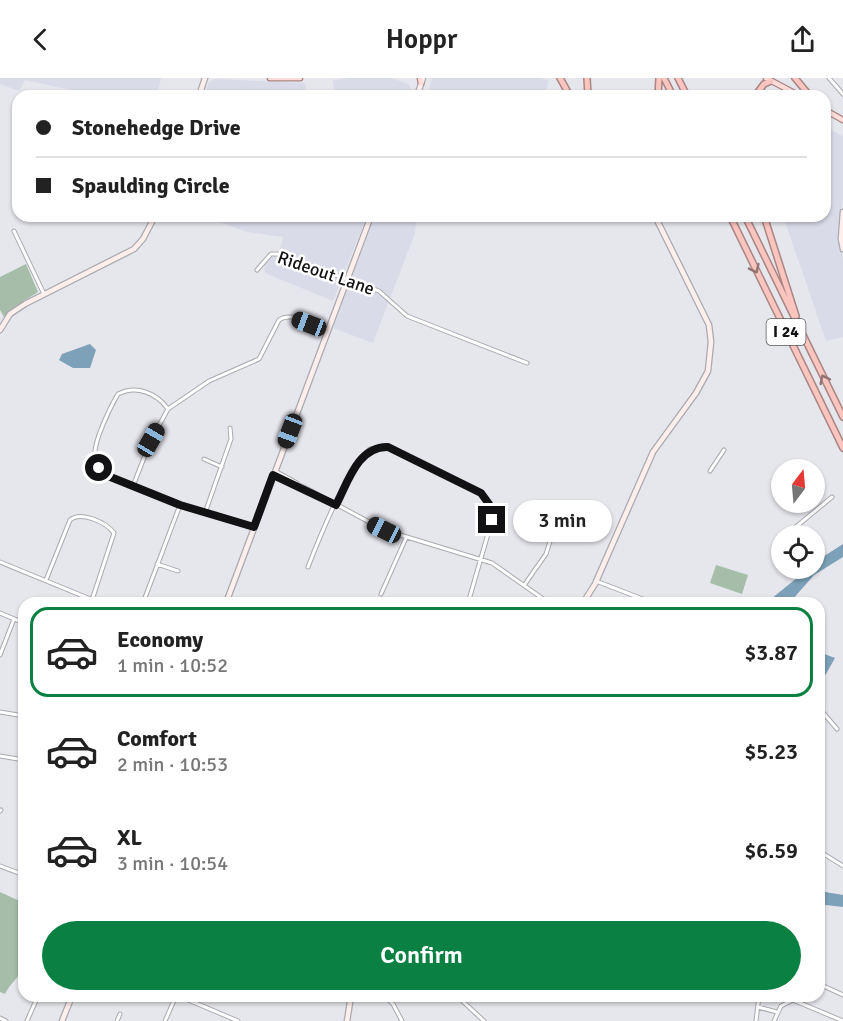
<!DOCTYPE html>
<html lang="en">
<head>
<meta charset="utf-8">
<style>
	body { margin:0; font-family:Signika,sans-serif; background:#f6f6f6; color:#222; height:100vh; display:flex; flex-direction:column; font-size:22px; white-space:nowrap }
	* { box-sizing:border-box; margin:0 }
	p { font-size:20px; color:#767676 }
	.icon { flex:none; width:33px; height:33px; fill:none; stroke:currentColor; stroke-width:2; stroke-linecap:round; stroke-linejoin:round }
	.map { position:relative; flex:1; overflow:hidden }
	.panel { position:absolute; left:18px; top:519px; width:807px; height:405px; display:flex; flex-direction:column; background:#fff; border-radius:18px; box-shadow:0 2px 4px #0004 }
	.panel>* { flex:none }
	.top-card { position:absolute; left:12px; top:12px; width:819px; height:132px; border-radius:18px; box-shadow:0 2px 4px #0004; display:grid; align-content:center; height:132px; padding:0 24px; background:#fff }
	.needle { width:39px; rotate:16deg }
	.fabs { position:absolute; left:771px; top:381px; display:grid; gap:12px }
	.fabs a { display:grid; place-items:center; width:54px; height:54px; border-radius:50%; background:#fff; box-shadow:0 2px 4px #0004; font-size:30px }
	.end { position:absolute; width:27px; height:27px; margin:-14px; border:8px solid #121214; background:#fff; box-shadow:0 0 0 3px #fff }
	.from { border-radius:50% }
	.bubble { position:absolute; height:42px; border-radius:21px; background:#fff; box-shadow:0 2px 4px #0004; font-size:20px; font-weight:600; line-height:42px; text-align:center }
	.car { position:absolute; width:18px; height:36px; margin:-18px -9px; border-radius:8px; box-shadow:0 0 4px 2px #0007; background:linear-gradient(#222 24%,#8ab4d8 0 40%,#222 0 76%,#8ab4d8 0 86%,#222 0) }
	.top-card b { display:flex; align-items:center; gap:21px; height:57px; font-size:22px }
	.top-card b+b { border-top:2px solid #e0e0e0 }
	.top-card i { width:15px; height:15px; background:#222 }
	ul { padding:10px 0 0; list-style:none }
	li { display:flex; align-items:center; gap:18px; height:90px; margin:0 12px 9px; padding:0 12px; border:3px solid transparent; border-radius:18px }
	li div { flex:1 }
	li b { display:block; font-size:22px }
	li em { font-style:normal; font-weight:600 }
	li.on { border-color:#0b8043 }
	li>.icon { width:54px; height:54px; stroke-width:1.5 }
	.primary-button { display:flex; gap:12px; margin-top:auto; padding:12px 24px }
	.primary-button a { flex:1; height:69px; border-radius:36px; background:#0b8043; color:#fff; font-size:24px; font-weight:600; line-height:69px; text-align:center }
	header { display:flex; justify-content:space-between; align-items:center; height:78px; padding:0 24px; background:#fff; font-size:27px; font-weight:600 }
	.map>svg:first-child { display:block }
</style>
</head>
<body>
<header><svg class="icon" aria-label="back" viewBox="0 0 24 24"><path d="M15 5l-7 7 7 7"/></svg>Hoppr<svg class="icon" aria-label="share" viewBox="0 0 24 24"><path d="M12 15V3M7 8l5-5 5 5M5 13v7h14v-7"/></svg></header>
<div class="map">
<svg width="843" height="943" viewBox="0 0 843 943">
	<rect width="100%" height="100%" fill="#e6e6ed"/>
	<path fill="#dadbe9" d="M 0,0 L 161,0 L 157,18 L 99,18 L 25,2 L 19,13 L 0,6 Z
		M 349,0 L 392,0 L 408,6 L 411,11 L 408,18 L 335,18 L 333,2 Z
		M 432,0 L 541,0 L 549,3 L 544,18 L 436,18 L 428,15 Z
		M 215,1 L 305,5 L 306,18 L 204,18 L 209,4 Z
		M 825,49 L 843,58 L 843,122 L 839,150 L 843,184 L 843,259 L 826,263 L 783,138 L 825,138 Z
		M 203,138 L 367,138 L 333,223 L 265,195 L 264,187 L 280,171 L 283,159 L 247,154 Z
		M 375,138 L 406,138 L 416,145 L 415,155 L 373,265 L 333,250 Z"/>
	<path fill="#a5bda9" d="M 26,186 L 38,214 L 10,232 L 4,239 L 0,232 L 0,199 Z
		M 716,487 L 748,497 L 742,516 L 710,505 Z
		M 0,814 L 24,825 L 24,889 C 19,900 10,905 5,916 L 0,914 Z"/>
	<path fill="#7ca1b8" d="M 90,266 L 96,272 L 90,290 L 73,290 L 59,282 L 62,276 Z
		M 843,466 L 843,479 L 814,497 L 792,522 L 784,525 L 766,525 L 808,491 L 814,490 L 815,484 Z
		M 819,574 L 835,580 L 822,603 L 819,600 Z
		M 819,813 L 843,817 L 843,829 L 826,827 L 819,829 Z"/>
	<g fill="none" stroke-linecap="round" stroke-linejoin="round">
		<defs>
			<path id="street" d="M 829,0 L 843,16
				M 14,153 L 44,216
				M 257,192 L 271,176 L 279,176 L 379,213 L 407,238 L 527,285
				M 168,331 C 157,316 137,306 118,316 C 111,328 93,364 95,378 C 96,387 102,393 108,398 L 180,427 L 254,449
				M 204,381 L 222,389
				M 275,393 L 297,405
				M 710,393 L 724,372
				M 273,397 L 304,409 L 384,452 L 492,485 L 549,525
				M 133,408 L 151,362 L 168,331 L 209,303 L 259,281 L 279,242 C 292,233 314,247 328,253
				M 205,435 L 231,361 L 230,350
				M 791,453 L 832,419
				M 0,484 L 100,525
				M 157,486 L 178,493
				M 308,489 C 320,458 346,392 370,371 L 388,369 L 473,410 L 486,421 L 492,442 L 468,525
				M 46,502 L 70,442 C 81,433 106,444 114,455 L 92,522
				M 596,503 L 653,525
				M 525,506 L 546,476 L 553,454
				M 381,516 L 406,460
				M 143,525 L 180,427
				M 0,535 L 24,545
				M 0,577 L 14,541
				M 819,630 L 837,651
				M 0,634 L 24,638
				M 0,678 L 24,682
				M 0,733 L 1,732
				M 819,773 L 843,788
				M 0,788 L 24,797
				M 819,906 L 843,917
				M 179,918 L 238,943
				M 384,918 L 393,926 L 402,943
				M 457,918 L 484,943
				M 758,929 L 777,934
				M 0,940 L 6,943
				M 27,943 L 38,918
				M 117,943 L 120,936
				M 165,943 L 176,918
				M 756,943 L 759,918
				M 774,943 L 781,928 L 793,922 L 843,943"/>
			<path id="secondary" d="M 199,18 L 205,0
				M 417,18 L 423,0
				M 843,134 L 841,161 L 843,171
				M 0,252 L 10,236 L 25,226 L 134,171 L 143,161 L 155,138
				M 226,525 L 371,138
				M 583,525 L 595,506 L 653,374 L 696,315 L 708,293 L 711,264 L 709,247 L 655,138
				M 62,943 L 72,918
				M 347,943 L 351,918"/>
			<path id="primary" d="M 270,0 L 300,0
				M 420,0 L 421,5
				M 766,0 L 800,18
				M 825,32 L 843,42"/>
			<path id="highway" d="M 560,0 L 570,18
				M 587,0 L 588,18
				M 664,0 L 673,18
				M 678,0 L 687,18
				M 795,0 L 810,18
				M 658,18 L 659,0
				M 755,18 L 764,6 L 771,3
				M 730,138 L 843,370
				M 745,138 L 843,339
				M 764,138 L 796,238"/>
		</defs>
		<use href="#street" stroke="#a9a9b0" stroke-width="5"/>
		<use href="#secondary" stroke="#a9a9b0" stroke-width="7"/>
		<use href="#primary" stroke="#a98683" stroke-width="7"/>
		<use href="#highway" stroke="#a98683" stroke-width="8"/>
		<use href="#street" stroke="#fff" stroke-width="3"/>
		<use href="#secondary" stroke="#feeeec" stroke-width="4.5"/>
		<use href="#primary" stroke="#fddcd9" stroke-width="4.5"/>
		<use href="#highway" stroke="#fbc5bf" stroke-width="5"/>
	</g>
	<defs><path id="oneway-chevron" d="M-2-3.5L2.5 0L-2 3.5" fill="none" stroke-width="1.6" stroke-linecap="round" stroke-linejoin="round" transform="scale(1.5)"/></defs>
	<g stroke="#927472">
		<use href="#oneway-chevron" transform="translate(755 191) rotate(64)"/>
		<use href="#oneway-chevron" transform="translate(824 301) rotate(-117)"/>
	</g>
	<g fill="none" stroke-linecap="round" stroke-linejoin="round">
		<path stroke="#121214" stroke-width="8" d="M 99,390 L 108,398 L 180,427 L 254,449 L 273,397 L 336,427 C 348,404 358,368 388,369 L 481,415 L 489,426 L 492,442"/>
	</g>
	<g text-anchor="middle" dominant-baseline="central" stroke-width="5" stroke-linejoin="round" paint-order="stroke">
		<rect fill="#fff" stroke="#59595a" stroke-width="1.5" x="766.5" y="241" width="39" height="26" rx="4.5"/>
		<g font-size="16" font-weight="bold" fill="#121214">
			<text x="786" y="254">I 24</text>
		</g>
		<g font-size="18" fill="#121214" stroke="#fff">
			<text transform="translate(326 195) rotate(19)">Rideout Lane</text>
		</g>
	</g>
</svg>
<div class="fabs">
<a><svg class="needle" viewBox="-14 -14 28 28"><path d="M0-13l5 13h-10z" fill="#e53935"/><path d="M0 13l5-13h-10z" fill="#767676"/></svg></a>
<a><svg class="icon" aria-label="locate" viewBox="0 0 24 24"><circle cx="12" cy="12" r="6"/><path d="M12 2v4M12 18v4M2 12h4M18 12h4"/></svg></a>
</div>
<i class="end from" style="left:99px;top:390px"></i>
<i class="end" style="left:492px;top:442px"></i>
<div class="bubble" style="left:513px;top:422px;width:99px">3 min</div>
<i class="car" style="left:309px;top:246px;rotate:291deg"></i>
<i class="car" style="left:290px;top:353px;rotate:201deg"></i>
<i class="car" style="left:151px;top:362px;rotate:30deg"></i>
<i class="car" style="left:384px;top:452px;rotate:296deg"></i>
<div class="top-card">
<b><i class="from"></i>Stonehedge Drive</b>
<b><i></i>Spaulding Circle</b>
</div>
<section class="panel">
<ul>
<li class="on"><svg class="icon" aria-label="car" viewBox="0 0 24 24"><path d="M5 17H2v-5l4-1 3-4h7l3 4 3 1v5h-3M9 17h6M6 11h13"/><circle cx="7" cy="17" r="2"/><circle cx="17" cy="17" r="2"/></svg><div><b>Economy</b><p>1 min · 10:52</p></div><em>$3.87</em></li>
<li><svg class="icon" aria-label="car" viewBox="0 0 24 24"><path d="M5 17H2v-5l4-1 3-4h7l3 4 3 1v5h-3M9 17h6M6 11h13"/><circle cx="7" cy="17" r="2"/><circle cx="17" cy="17" r="2"/></svg><div><b>Comfort</b><p>2 min · 10:53</p></div><em>$5.23</em></li>
<li><svg class="icon" aria-label="car" viewBox="0 0 24 24"><path d="M5 17H2v-5l4-1 3-4h7l3 4 3 1v5h-3M9 17h6M6 11h13"/><circle cx="7" cy="17" r="2"/><circle cx="17" cy="17" r="2"/></svg><div><b>XL</b><p>3 min · 10:54</p></div><em>$6.59</em></li>
</ul>
<div class="primary-button"><a>Confirm</a></div>
</section>
</div>
</body>
</html>
